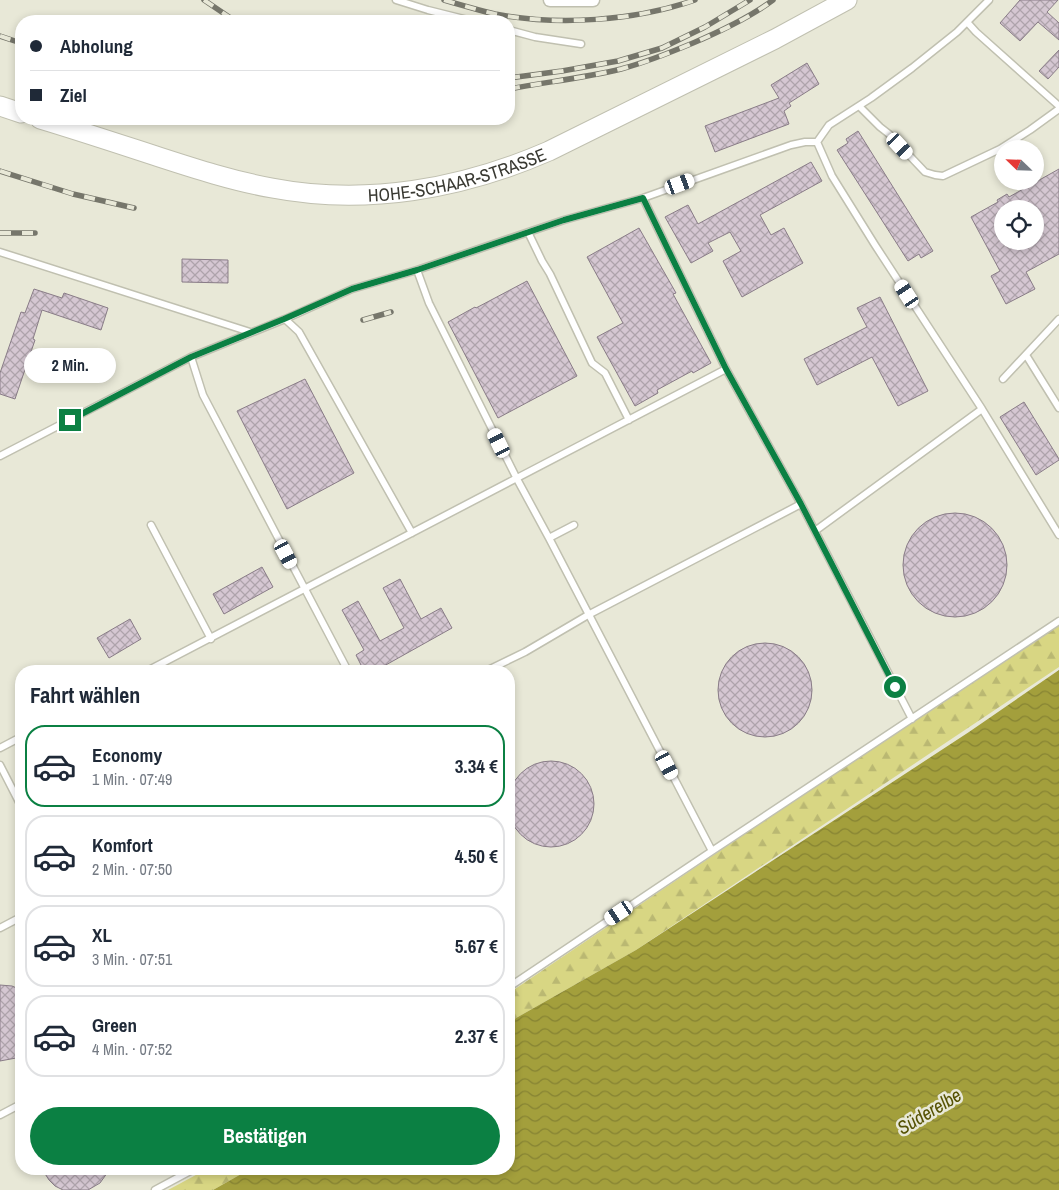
<!DOCTYPE html>
<html lang="de">
<head>
<meta charset="utf-8">
<style>
	body { margin:0; font-family:"Archivo Narrow",sans-serif; background:#f6f6f7; color:#1f2937; height:100vh; display:flex; flex-direction:column; font-size:19px; white-space:nowrap }
	* { box-sizing:border-box; margin:0 }
	p { font-size:16px; color:#747a83 }
	.icon { flex:none; width:28px; height:28px; fill:none; stroke:currentColor; stroke-width:2; stroke-linecap:round; stroke-linejoin:round }
	.map { position:relative; flex:1; overflow:hidden }
	.drawer { position:absolute; left:15px; top:665px; width:500px; height:510px; display:flex; flex-direction:column; background:#fff; border-radius:20px; box-shadow:0 2px 8px #0003 }
	.drawer>* { flex:none }
	.top-card { position:absolute; left:15px; top:15px; width:500px; height:110px; border-radius:20px; box-shadow:0 2px 8px #0003; display:grid; align-content:center; height:110px; padding:0 15px; background:#fff }
	.needle { width:32px; rotate:293deg }
	.controls { position:absolute; left:994px; top:140px; display:grid; gap:10px }
	.controls a { display:grid; place-items:center; width:50px; height:50px; border-radius:50%; background:#fff; box-shadow:0 2px 8px #0003; font-size:25px }
	.end { position:absolute; width:22px; height:22px; margin:-11px; border:6px solid #0b8043; background:#fff; box-shadow:0 0 0 2px #fff }
	.from { border-radius:50% }
	.bubble { position:absolute; height:35px; border-radius:18px; background:#fff; box-shadow:0 2px 8px #0003; font-size:16px; font-weight:700; line-height:35px; text-align:center }
	.car { position:absolute; width:15px; height:30px; margin:-15px -8px; border-radius:6px; box-shadow:0 0 4px 1px #0007; background:linear-gradient(#fff 24%,#345 0 40%,#fff 0 76%,#345 0 86%,#fff 0) }
	.top-card b { display:flex; align-items:center; gap:18px; height:48px; font-size:19px }
	.top-card b+b { border-top:1px solid #e0e1e3 }
	.top-card i { width:12px; height:12px; background:#1f2937 }
	ul { padding:0; list-style:none }
	li { display:flex; align-items:center; gap:15px; height:82px; margin:0 10px 8px; padding:0 5px; border:2px solid #e0e1e3; border-radius:20px }
	li div { flex:1 }
	li b { display:block; font-size:19px }
	li em { font-style:normal; font-weight:700 }
	li.selected { border-color:#0b8043 }
	li>.icon { width:45px; height:45px; stroke-width:1.5 }
	h2 { padding:0 15px; font-size:22px; line-height:60px }
	.primary-button { display:flex; gap:10px; margin-top:auto; padding:10px 15px }
	.primary-button a { flex:1; height:58px; border-radius:30px; background:#0b8043; color:#fff; font-size:20px; font-weight:700; line-height:58px; text-align:center }
	.map>svg:first-child { display:block }
</style>
</head>
<body>
<div class="map">
<svg width="1059" height="1190" viewBox="0 0 1059 1190">
	<defs>
		<pattern id="forest-firs" width="22" height="20" patternUnits="userSpaceOnUse" patternTransform="scale(1.25)"><rect width="22" height="20" fill="#d8d683"/><path d="M5 1l3.5 6h-7zM16 11l3.5 6h-7z" fill="#bab872"/></pattern>
		<pattern id="water-waves" width="16" height="10" patternUnits="userSpaceOnUse" patternTransform="scale(1.25)"><rect width="16" height="10" fill="#a39f3c"/><path d="M0 5q4-4 8 0t8 0" fill="none" stroke="#868333"/></pattern>
		<pattern id="building-cross-hatch" width="8" height="8" patternUnits="userSpaceOnUse" patternTransform="scale(1.25)"><rect width="8" height="8" fill="#d5c7d2"/><path d="M0 0l8 8M0 8l8-8" fill="none" stroke="#aea3ab"/></pattern>
	</defs>
	<rect width="100%" height="100%" fill="#e8e8d7"/>
	<path fill="url(#forest-firs)" d="M 1059,622 L 1059,667 L 636,950 L 509,1022 L 509,993 Z
		M 207,1169 L 250,1169 L 213,1190 L 168,1190 Z"/>
	<path fill="url(#water-waves)" d="M 1059,670 L 1059,1190 L 213,1190 L 250,1169 L 509,1169 L 509,1022 L 636,950 L 969,732 Z"/>
	<path fill="url(#building-cross-hatch)" stroke="#897c87" fill-rule="evenodd" d="M 1020,0 L 1058,0 L 1047,12 L 1059,23 L 1059,40 L 1038,22 L 1020,41 L 1000,23 Z
		M 1059,50 L 1059,67 L 1048,79 L 1039,71 Z
		M 807,63 L 819,84 L 789,103 L 791,106 L 784,111 L 789,124 L 715,152 L 705,126 L 779,98 L 771,85 Z
		M 858,131 L 933,251 L 921,258 L 919,254 L 908,261 L 837,150 L 848,143 L 846,139 Z
		M 811,162 L 822,181 L 760,215 L 771,235 L 784,228 L 803,263 L 742,297 L 723,261 L 741,251 L 730,232 L 708,243 L 713,251 L 691,263 L 665,217 L 688,205 L 698,224 Z
		M 1059,169 L 1059,254 L 1026,272 L 1035,289 L 1006,304 L 991,276 L 1000,271 L 971,217 L 998,202 L 997,200 L 1007,194 L 1009,197 ZM 1002,209 L 1035,209 L 1035,241 L 1002,241 Z
		M 639,228 L 676,293 L 673,294 L 711,363 L 693,373 L 692,371 L 657,390 L 658,393 L 635,406 L 597,337 L 623,323 L 587,257 Z
		M 182,259 L 228,260 L 228,283 L 182,282 Z
		M 527,281 L 577,376 L 498,418 L 448,322 L 475,307 L 476,308 Z
		M 34,289 L 62,298 L 64,293 L 108,308 L 101,330 L 42,310 L 33,339 L 35,340 L 15,399 L 0,394 L 0,373 L 21,312 L 25,313 Z
		M 880,297 L 928,391 L 898,406 L 872,357 L 817,385 L 804,359 L 867,327 L 857,308 Z
		M 305,379 L 354,473 L 287,509 L 237,411 Z
		M 1024,402 L 1059,459 L 1059,460 L 1036,475 L 1000,417 Z
		M903 565a52 52 0 1 1 104 0a52 52 0 1 1-104 0Z
		M 262,567 L 273,587 L 224,614 L 213,594 Z
		M 400,579 L 421,619 L 441,608 L 452,628 L 375,671 L 364,671 L 356,655 L 364,650 L 342,610 L 358,601 L 380,641 L 404,628 L 383,588 Z
		M 130,619 L 141,639 L 109,658 L 97,638 Z
		M718 690a47 47 0 1 1 94 0a47 47 0 1 1-94 0Z
		M508 804a43 43 0 1 1 86 0a43 43 0 1 1-86 0Z
		M 0,985 L 12,986 L 21,990 L 21,1055 L 16,1058 L 0,1061 Z
		M 42,1169 L 110,1169 L 100,1183 L 88,1190 L 63,1190 L 55,1186 L 49,1180 Z"/>
	<g fill="none" stroke-linecap="round" stroke-linejoin="round">
		<defs>
			<path id="lane" d="M 396,0 L 428,10 L 472,21
				M 967,22 L 976,32 L 1059,106
				M 509,30 L 535,37 L 581,44
				M 859,106 L 880,127 L 889,134 L 925,172 L 935,175 L 943,176 L 1000,149 L 1030,130 L 1059,109
				M 817,142 L 832,176 L 875,245 L 982,409 L 1059,535
				M 643,198 L 726,369 L 801,504 L 912,719
				M 528,232 L 542,261 L 550,274 L 592,363 L 605,373 L 629,420
				M 0,252 L 250,332
				M 417,270 L 429,303 L 517,479 L 549,538 L 712,851
				M 285,319 L 299,332 L 412,533
				M 1026,355 L 1059,408
				M 191,357 L 203,395 L 348,671
				M 1003,379 L 1059,319
				M 0,456 L 191,357 L 285,319 L 352,289 L 417,270 L 564,220 L 643,198 L 791,145 L 805,142 L 817,142 L 829,125 L 871,98 L 912,68 L 957,32 L 989,0
				M 151,525 L 211,639
				M 815,531 L 982,409
				M 549,538 L 574,525
				M 147,671 L 726,369
				M 486,671 L 525,652 L 588,615 L 801,504
				M 0,748 L 21,737
				M 0,765 L 21,806
				M 0,928 L 21,917
				M 509,987 L 712,851 L 1059,621
				M 0,1115 L 21,1104
				M 155,1190 L 194,1169"/>
			<path id="street" d="M 550,0 L 593,0"/>
			<g id="secondary">
				<path d="M 0,106 L 21,113"/>
				<path id="s1" d="M 40,119 C 80,131 119,144 159,157 C 196,169 233,181 272,188 C 366,206 462,189 549,151 L 775,39 L 847,0"/>
			</g>
		</defs>
		<use href="#lane" stroke="#c0c0b0" stroke-width="9"/>
		<use href="#street" stroke="#c0c0b0" stroke-width="15"/>
		<use href="#secondary" stroke="#c0c0b0" stroke-width="21"/>
		<use href="#lane" stroke="#fff" stroke-width="6"/>
		<use href="#street" stroke="#fff" stroke-width="12"/>
		<use href="#secondary" stroke="#fff" stroke-width="19"/>
		<defs>
			<path id="rail" d="M 204,0 L 235,21
				M 444,0 C 461,5 478,10 495,14 C 558,26 635,21 695,0
				M 0,36 L 21,43
				M 509,78 L 562,71 L 618,61 L 662,48 L 705,27 L 750,0
				M 509,89 C 546,82 584,78 621,69 C 647,62 669,53 693,43 C 721,31 749,18 773,0
				M 0,171 L 73,194 L 134,208
				M 0,233 L 35,233
				M 363,320 L 391,312"/>
		</defs>
		<use href="#rail" stroke="#76766b" stroke-width="5.5"/>
		<use href="#rail" stroke="#e8e8d7" stroke-width="4" stroke-dasharray="11" stroke-linecap="butt"/>
	</g>
	<g fill="none" stroke-linecap="round" stroke-linejoin="round">
		<path stroke="#0b8043" stroke-width="6" d="M 70,420 L 191,357 L 284,319 L 352,289 L 417,270 L 564,220 L 643,198 L 726,369 L 801,504 L 895,687"/>
	</g>
	<g text-anchor="middle" dominant-baseline="central" stroke-width="5" stroke-linejoin="round" paint-order="stroke">
		<g font-size="18" fill="#393932" stroke="#e8e8d7">
			<text stroke="none"><textPath href="#s1" startOffset="430">HOHE-SCHAAR-STRASSE</textPath></text>
		</g>
		<g font-size="19" font-style="italic" fill="#555203" stroke="#e8e8d7">
			<text transform="translate(929 1111) rotate(-31)">Süderelbe</text>
		</g>
	</g>
</svg>
<div class="controls">
<a><svg class="needle" viewBox="-14 -14 28 28"><path d="M0-13l5 13h-10z" fill="#e53935"/><path d="M0 13l5-13h-10z" fill="#747a83"/></svg></a>
<a><svg class="icon" aria-label="locate" viewBox="0 0 24 24"><circle cx="12" cy="12" r="6"/><path d="M12 2v4M12 18v4M2 12h4M18 12h4"/></svg></a>
</div>
<i class="end from" style="left:895px;top:687px"></i>
<i class="end" style="left:70px;top:420px"></i>
<div class="bubble" style="left:24px;top:348px;width:92px">2 Min.</div>
<i class="car" style="left:900px;top:146px;rotate:137deg"></i>
<i class="car" style="left:680px;top:184px;rotate:70deg"></i>
<i class="car" style="left:907px;top:294px;rotate:327deg"></i>
<i class="car" style="left:499px;top:443px;rotate:334deg"></i>
<i class="car" style="left:286px;top:554px;rotate:152deg"></i>
<i class="car" style="left:667px;top:765px;rotate:152deg"></i>
<i class="car" style="left:619px;top:913px;rotate:236deg"></i>
<div class="top-card">
<b><i class="from"></i>Abholung</b>
<b><i></i>Ziel</b>
</div>
<section class="drawer">
<h2>Fahrt wählen</h2>
<ul>
<li class="selected"><svg class="icon" aria-label="car" viewBox="0 0 24 24"><path d="M5 17H2v-5l4-1 3-4h7l3 4 3 1v5h-3M9 17h6M6 11h13"/><circle cx="7" cy="17" r="2"/><circle cx="17" cy="17" r="2"/></svg><div><b>Economy</b><p>1 Min. · 07:49</p></div><em>3.34 €</em></li>
<li><svg class="icon" aria-label="car" viewBox="0 0 24 24"><path d="M5 17H2v-5l4-1 3-4h7l3 4 3 1v5h-3M9 17h6M6 11h13"/><circle cx="7" cy="17" r="2"/><circle cx="17" cy="17" r="2"/></svg><div><b>Komfort</b><p>2 Min. · 07:50</p></div><em>4.50 €</em></li>
<li><svg class="icon" aria-label="car" viewBox="0 0 24 24"><path d="M5 17H2v-5l4-1 3-4h7l3 4 3 1v5h-3M9 17h6M6 11h13"/><circle cx="7" cy="17" r="2"/><circle cx="17" cy="17" r="2"/></svg><div><b>XL</b><p>3 Min. · 07:51</p></div><em>5.67 €</em></li>
<li><svg class="icon" aria-label="car" viewBox="0 0 24 24"><path d="M5 17H2v-5l4-1 3-4h7l3 4 3 1v5h-3M9 17h6M6 11h13"/><circle cx="7" cy="17" r="2"/><circle cx="17" cy="17" r="2"/></svg><div><b>Green</b><p>4 Min. · 07:52</p></div><em>2.37 €</em></li>
</ul>
<div class="primary-button"><a>Bestätigen</a></div>
</section>
</div>
</body>
</html>
